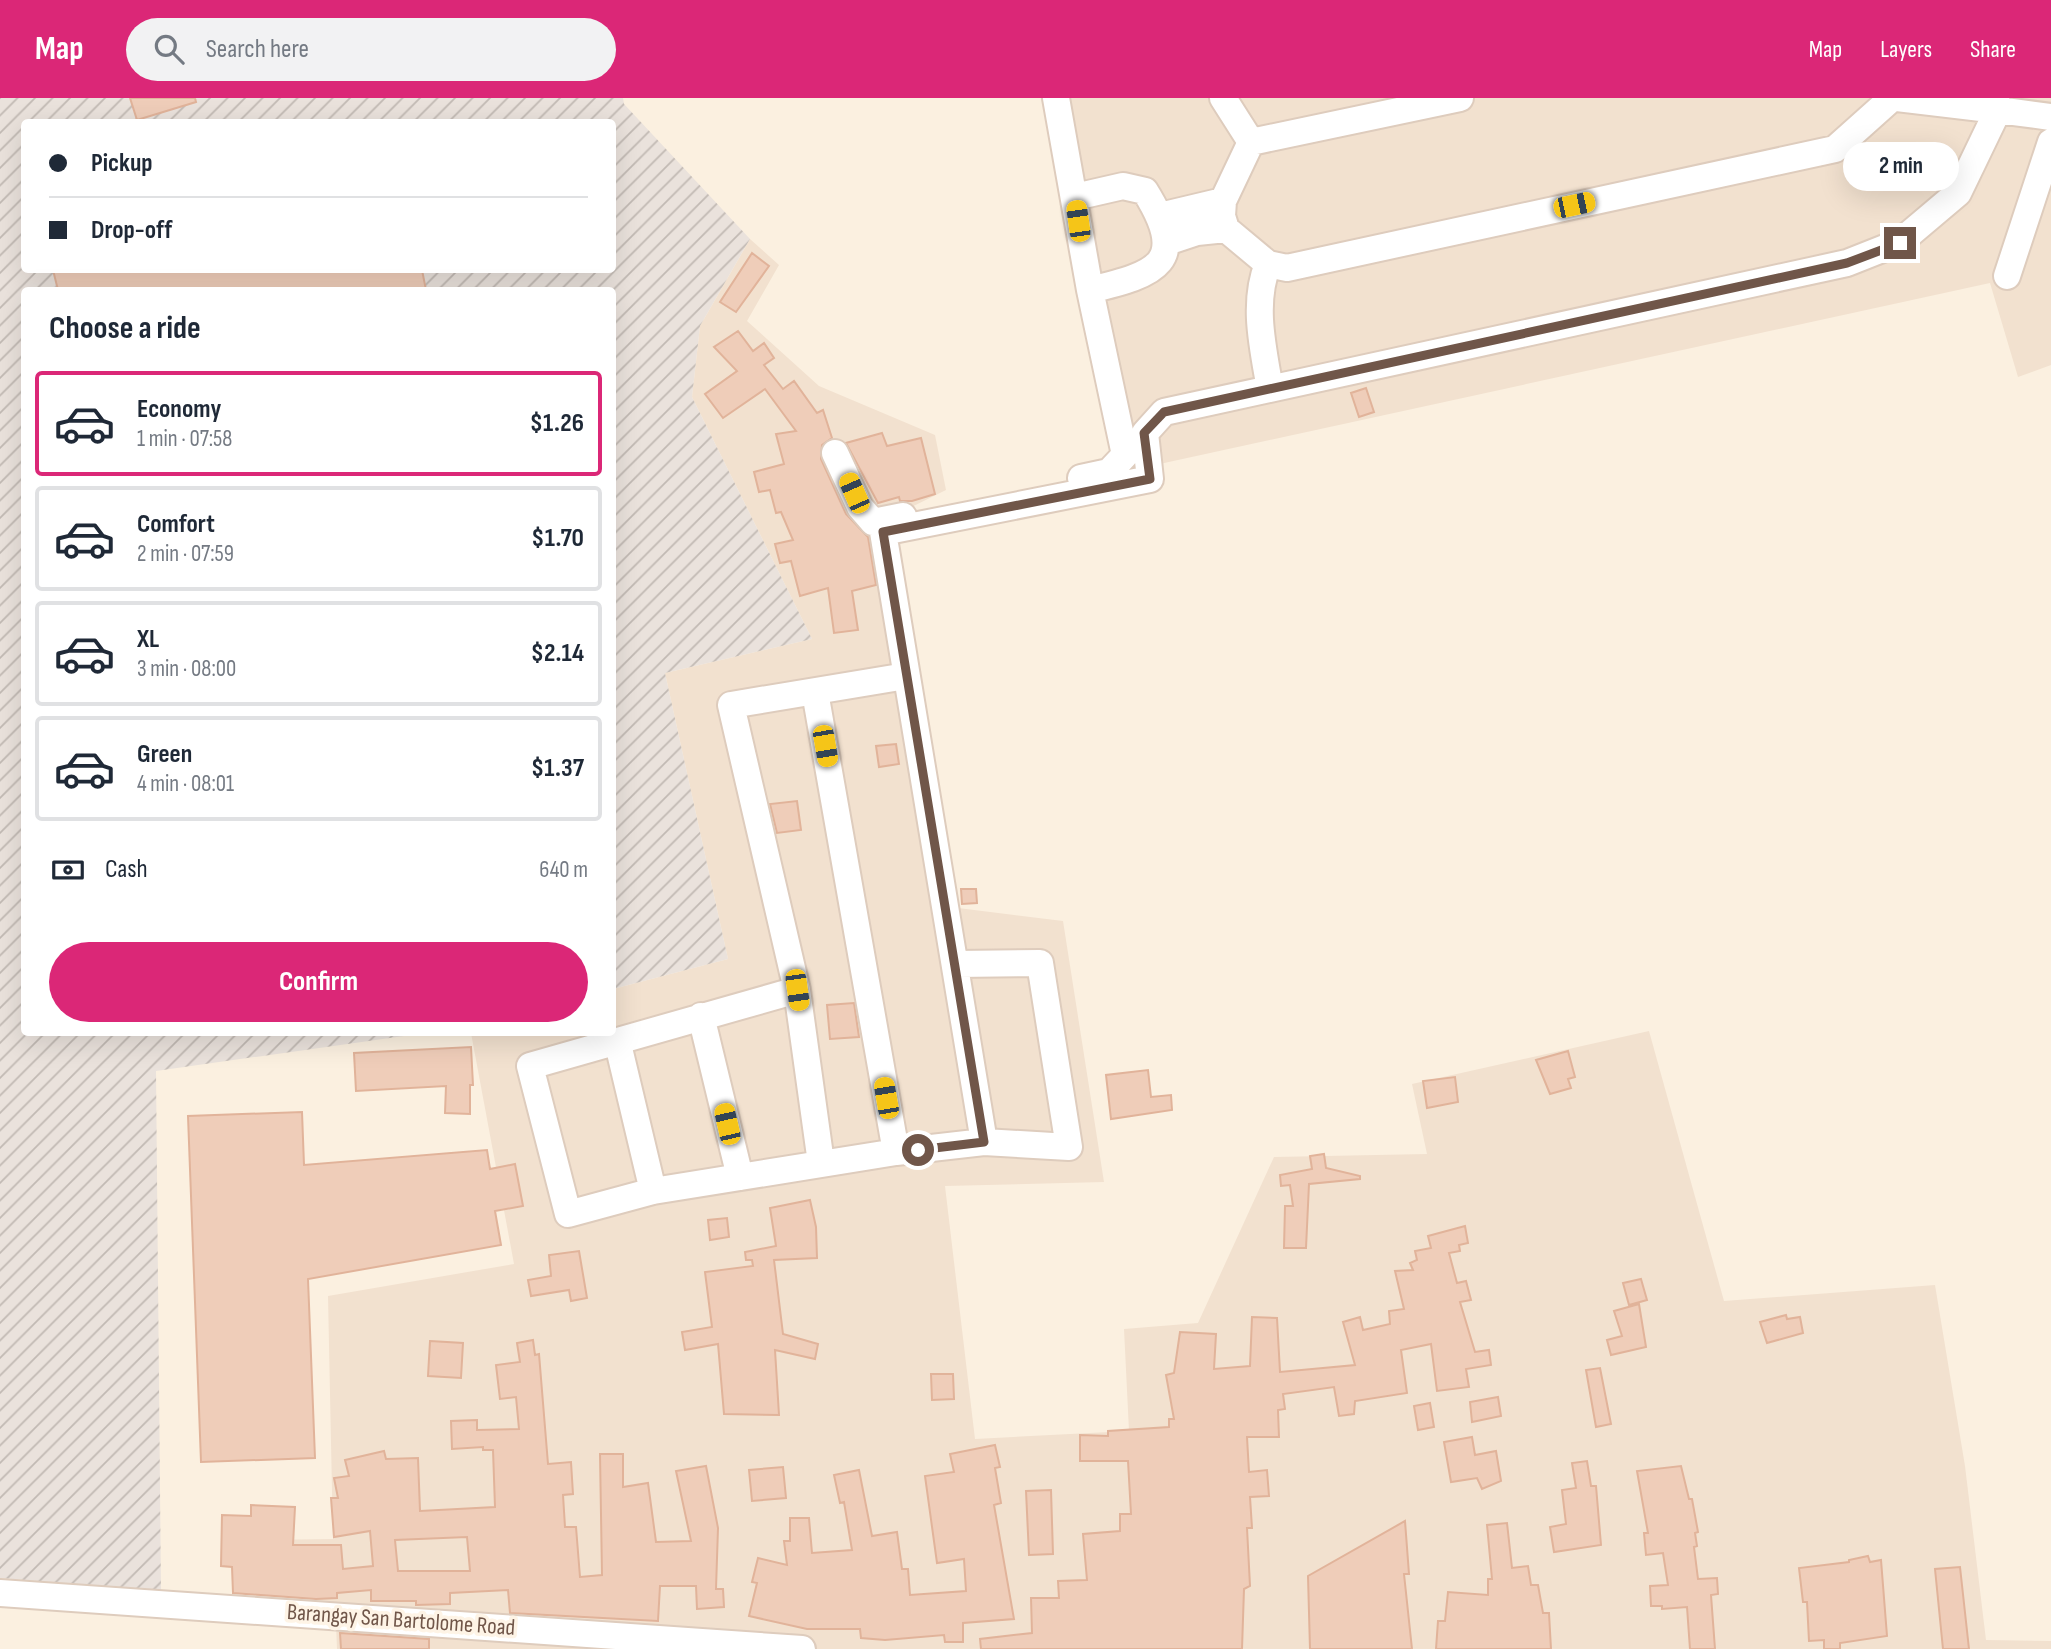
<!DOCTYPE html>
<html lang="en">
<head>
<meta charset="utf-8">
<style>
	body { margin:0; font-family:"Sofia Sans Condensed",sans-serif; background:#f2f2f3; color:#1f2937; height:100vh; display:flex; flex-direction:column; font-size:26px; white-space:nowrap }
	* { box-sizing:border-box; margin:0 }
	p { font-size:23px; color:#747a83 }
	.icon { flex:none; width:38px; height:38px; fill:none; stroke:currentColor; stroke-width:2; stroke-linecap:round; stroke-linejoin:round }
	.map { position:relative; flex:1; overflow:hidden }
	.drawer { position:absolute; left:21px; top:189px; width:595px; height:749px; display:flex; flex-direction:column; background:#fff; border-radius:7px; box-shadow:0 7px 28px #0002 }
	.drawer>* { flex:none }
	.top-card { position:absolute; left:21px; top:21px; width:595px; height:154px; border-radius:7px; box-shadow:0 7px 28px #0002; display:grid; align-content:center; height:154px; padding:0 28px; background:#fff }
	.end { position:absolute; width:32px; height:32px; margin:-16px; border:9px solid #705649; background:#fff; box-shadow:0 0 0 4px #fff }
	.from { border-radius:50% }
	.bubble { position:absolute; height:49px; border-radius:24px; background:#fff; box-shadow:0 7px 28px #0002; font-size:23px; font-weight:700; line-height:49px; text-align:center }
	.car { position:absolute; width:21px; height:42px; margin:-21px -10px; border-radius:9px; box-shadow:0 0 5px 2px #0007; background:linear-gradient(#f5c518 24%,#345 0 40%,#f5c518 0 76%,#345 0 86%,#f5c518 0) }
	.top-card b { display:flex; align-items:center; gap:24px; height:66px; font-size:26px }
	.top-card b+b { border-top:2px solid #e0e1e3 }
	.top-card i { width:18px; height:18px; background:#1f2937 }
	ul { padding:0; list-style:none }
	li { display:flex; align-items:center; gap:21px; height:105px; margin:0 14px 10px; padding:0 14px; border:4px solid #e0e1e3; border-radius:7px }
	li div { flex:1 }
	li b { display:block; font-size:26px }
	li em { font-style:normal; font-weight:700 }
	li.selected { border-color:#db2777 }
	li>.icon { width:63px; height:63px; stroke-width:1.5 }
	h2 { padding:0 28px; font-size:32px; line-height:84px }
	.pay { display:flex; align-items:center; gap:18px; height:77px; padding:0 28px; font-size:26px }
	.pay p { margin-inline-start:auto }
	.primary-button { display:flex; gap:14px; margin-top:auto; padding:14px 28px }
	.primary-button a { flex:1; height:80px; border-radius:42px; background:#db2777; color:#fff; font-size:28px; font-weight:700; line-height:80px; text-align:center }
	header { display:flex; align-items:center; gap:42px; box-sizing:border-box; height:98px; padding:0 35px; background:#db2777; color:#fff }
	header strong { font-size:33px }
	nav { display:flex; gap:38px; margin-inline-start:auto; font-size:24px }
	.search { width:490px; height:63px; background:#f2f2f3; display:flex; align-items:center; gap:18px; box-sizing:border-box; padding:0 24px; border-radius:38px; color:#747a83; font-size:26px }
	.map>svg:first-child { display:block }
</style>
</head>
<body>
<header>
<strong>Map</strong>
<div class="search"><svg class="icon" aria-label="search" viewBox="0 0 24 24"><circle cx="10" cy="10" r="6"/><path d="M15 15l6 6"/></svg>Search here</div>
<nav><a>Map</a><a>Layers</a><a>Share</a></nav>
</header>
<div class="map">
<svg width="2051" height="1551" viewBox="0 0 2051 1551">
	<defs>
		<pattern id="industrial-furrows" width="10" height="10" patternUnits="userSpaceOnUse" patternTransform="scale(1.75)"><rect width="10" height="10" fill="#eae2dc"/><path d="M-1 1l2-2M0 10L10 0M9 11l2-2" fill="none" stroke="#c2bab4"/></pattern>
	</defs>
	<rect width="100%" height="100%" fill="#fbf0e0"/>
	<path fill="#f2e1cf" d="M 1067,0 L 2051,0 L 2051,267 L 2018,279 L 1990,185 L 1155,367 L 1160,390 L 895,440 L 958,810 L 1063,823 L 1104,1084 L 945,1088 L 975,1341 L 1129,1333 L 1124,1231 L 1198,1225 L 1274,1059 L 1427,1056 L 1412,986 L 1649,933 L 1724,1203 L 1935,1187 L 1965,1368 L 1986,1542 L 2051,1543 L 2051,1551 L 337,1551 L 336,1527 L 255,1506 L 260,1442 L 333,1441 L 328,1198 L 514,1166 L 471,935 L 612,934 L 613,891 L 728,861 L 665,575 L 812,541 L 692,299 L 700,228 L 750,141 L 779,167 L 747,223 L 819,288 L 935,337 L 946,392 L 879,425 L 1133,373 Z"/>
	<path fill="url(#industrial-furrows)" fill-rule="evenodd" d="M 0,0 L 623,0 L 624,6 L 750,141 L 700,228 L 692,299 L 812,541 L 665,575 L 728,861 L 613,891 L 612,192 L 24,192 L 24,934 L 425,935 L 156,973 L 161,1493 L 0,1480 ZM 24,24 L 612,24 L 612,172 L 24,172 Z"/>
	<path fill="#efcdb9" stroke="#e1b39a" stroke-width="2" fill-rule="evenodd" d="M 130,0 L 195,0 L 196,4 L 137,22 Z
		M 752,155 L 769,168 L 736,214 L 720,204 Z
		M 53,172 L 422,172 L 426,192 L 58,192 Z
		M 738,233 L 753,253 L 764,245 L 774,260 L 764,267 L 783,291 L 794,283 L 817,315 L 823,312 L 832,340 L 822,347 L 821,361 L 846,416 L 868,439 L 876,487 L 852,493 L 858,532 L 834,535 L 828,490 L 800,498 L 791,463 L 780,465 L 775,446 L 793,442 L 781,414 L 776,415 L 770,392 L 759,394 L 754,374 L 784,366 L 776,336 L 796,333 L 765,291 L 723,320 L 705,296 L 737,273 L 714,249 Z
		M 1366,290 L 1374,314 L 1359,319 L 1351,295 Z
		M 882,335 L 887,348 L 921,340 L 935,396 L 912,403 L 900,403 L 899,399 L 878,405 L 846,345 Z
		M 896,646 L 899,666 L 879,669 L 876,648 Z
		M 797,703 L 801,732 L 777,735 L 770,706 Z
		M 961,791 L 976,791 L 977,805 L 962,806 Z
		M 854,905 L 859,939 L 830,941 L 827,907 Z
		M 471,949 L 473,987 L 470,987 L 470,1016 L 445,1015 L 446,988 L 356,993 L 354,955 Z
		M 1568,953 L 1575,979 L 1568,981 L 1571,990 L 1550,996 L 1536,962 Z
		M 1148,972 L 1151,999 L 1171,997 L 1172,1012 L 1111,1021 L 1106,977 Z
		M 1455,979 L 1458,1004 L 1427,1010 L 1423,983 Z
		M 302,1014 L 304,1067 L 487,1052 L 490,1071 L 515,1066 L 523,1108 L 495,1113 L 501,1147 L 308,1181 L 315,1360 L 201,1364 L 188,1018 Z
		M 1324,1056 L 1326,1070 L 1360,1078 L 1360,1081 L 1309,1086 L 1306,1150 L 1284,1150 L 1285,1108 L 1293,1108 L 1290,1087 L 1281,1088 L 1280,1077 L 1312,1071 L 1310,1058 Z
		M 810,1102 L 816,1129 L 817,1160 L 774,1162 L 783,1236 L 818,1246 L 815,1261 L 775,1252 L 779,1317 L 724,1316 L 718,1246 L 685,1252 L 682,1234 L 712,1229 L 705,1174 L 753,1168 L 752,1162 L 746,1162 L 745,1154 L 776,1148 L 770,1110 Z
		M 727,1120 L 729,1139 L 710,1142 L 708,1122 Z
		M 1465,1128 L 1468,1145 L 1459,1147 L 1460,1153 L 1449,1155 L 1457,1185 L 1466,1183 L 1471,1202 L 1460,1204 L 1475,1254 L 1489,1252 L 1491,1267 L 1466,1271 L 1469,1289 L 1437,1293 L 1431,1246 L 1401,1252 L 1407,1295 L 1355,1303 L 1354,1316 L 1339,1318 L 1334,1289 L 1283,1296 L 1285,1311 L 1278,1312 L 1279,1339 L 1247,1339 L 1249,1374 L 1267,1372 L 1269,1398 L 1250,1399 L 1252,1430 L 1247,1430 L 1250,1488 L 1244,1491 L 1242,1551 L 981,1551 L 980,1541 L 1032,1535 L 1031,1500 L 1059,1500 L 1058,1483 L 1087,1482 L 1083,1436 L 1120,1433 L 1120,1416 L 1131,1416 L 1128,1363 L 1080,1363 L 1080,1337 L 1108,1338 L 1108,1333 L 1169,1329 L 1169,1321 L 1174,1321 L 1166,1277 L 1174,1275 L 1180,1234 L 1216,1236 L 1214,1271 L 1250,1268 L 1252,1219 L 1277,1220 L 1280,1274 L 1355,1267 L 1343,1224 L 1360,1219 L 1363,1232 L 1390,1226 L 1389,1213 L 1404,1211 L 1395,1173 L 1413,1172 L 1410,1165 L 1417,1162 L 1415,1153 L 1431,1150 L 1428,1138 Z
		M 579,1153 L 587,1200 L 571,1203 L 569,1192 L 531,1198 L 528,1182 L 551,1178 L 549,1157 Z
		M 1641,1181 L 1647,1202 L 1629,1207 L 1623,1185 Z
		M 1639,1206 L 1646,1249 L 1611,1257 L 1607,1242 L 1622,1238 L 1614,1213 Z
		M 1786,1217 L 1787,1221 L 1800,1219 L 1803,1235 L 1767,1245 L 1760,1224 Z
		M 533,1242 L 535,1257 L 539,1256 L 548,1366 L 571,1364 L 573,1396 L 563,1397 L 565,1429 L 576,1429 L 580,1479 L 602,1477 L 600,1356 L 623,1356 L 623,1389 L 648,1385 L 656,1444 L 691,1443 L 676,1373 L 706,1368 L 718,1430 L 716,1491 L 723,1491 L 724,1509 L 697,1511 L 696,1488 L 660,1488 L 658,1523 L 510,1515 L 508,1492 L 450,1495 L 450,1506 L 416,1507 L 416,1503 L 371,1503 L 371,1492 L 337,1495 L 337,1500 L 316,1501 L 233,1495 L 232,1469 L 221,1468 L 222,1417 L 251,1418 L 251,1407 L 295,1409 L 293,1447 L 341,1447 L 343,1471 L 373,1468 L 370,1433 L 334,1439 L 331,1400 L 338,1400 L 334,1380 L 349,1378 L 345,1362 L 384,1353 L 386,1361 L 418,1360 L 420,1413 L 495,1409 L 493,1352 L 483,1352 L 483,1349 L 452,1351 L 451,1323 L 477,1322 L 477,1332 L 519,1331 L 516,1299 L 500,1301 L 496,1267 L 520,1264 L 517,1245 ZM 467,1439 L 470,1473 L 398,1473 L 395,1442 Z
		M 430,1243 L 463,1245 L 461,1280 L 428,1278 Z
		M 1600,1270 L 1611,1326 L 1596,1329 L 1586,1272 Z
		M 931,1276 L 953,1276 L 954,1301 L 932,1302 Z
		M 1498,1299 L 1501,1318 L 1472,1324 L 1470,1304 Z
		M 1430,1305 L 1434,1329 L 1418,1332 L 1414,1308 Z
		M 1472,1339 L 1475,1357 L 1496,1353 L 1501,1383 L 1482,1391 L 1477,1380 L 1451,1384 L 1444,1344 Z
		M 995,1347 L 1000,1369 L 995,1370 L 1001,1405 L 994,1407 L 1014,1521 L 963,1525 L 963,1544 L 945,1544 L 944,1537 L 885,1542 L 861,1540 L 860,1531 L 807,1531 L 749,1518 L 757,1485 L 752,1484 L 758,1460 L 787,1467 L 784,1443 L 790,1443 L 790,1420 L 809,1420 L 812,1455 L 852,1452 L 844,1404 L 840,1405 L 834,1377 L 859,1372 L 872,1438 L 897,1434 L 902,1471 L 908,1471 L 910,1497 L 966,1493 L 964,1461 L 937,1465 L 925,1378 L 954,1374 L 950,1356 Z
		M 1587,1363 L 1591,1388 L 1596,1388 L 1601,1447 L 1554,1454 L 1550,1429 L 1566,1426 L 1562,1392 L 1576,1390 L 1572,1365 Z
		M 1681,1368 L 1689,1401 L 1692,1401 L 1698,1434 L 1695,1435 L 1697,1448 L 1694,1449 L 1698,1481 L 1717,1480 L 1718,1496 L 1711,1497 L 1715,1551 L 1690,1551 L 1687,1509 L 1662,1511 L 1662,1508 L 1651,1508 L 1650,1488 L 1668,1487 L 1663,1455 L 1646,1457 L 1644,1435 L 1648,1435 L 1637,1373 Z
		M 783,1369 L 786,1400 L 752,1403 L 749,1372 Z
		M 1051,1392 L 1053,1456 L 1029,1457 L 1026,1393 Z
		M 1405,1423 L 1409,1476 L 1404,1476 L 1412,1551 L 1310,1551 L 1308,1478 Z
		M 1507,1425 L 1512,1470 L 1528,1468 L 1531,1487 L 1538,1487 L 1543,1515 L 1549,1515 L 1551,1551 L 1436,1551 L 1438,1523 L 1445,1523 L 1448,1494 L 1488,1497 L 1488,1481 L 1492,1481 L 1487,1427 Z
		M 1868,1458 L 1870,1464 L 1881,1462 L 1887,1538 L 1840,1545 L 1840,1551 L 1824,1551 L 1824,1542 L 1809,1543 L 1807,1504 L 1803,1504 L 1799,1470 L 1849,1464 L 1849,1462 Z
		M 1960,1469 L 1969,1551 L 1943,1551 L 1935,1471 Z
		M 340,1535 L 429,1541 L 429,1551 L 341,1551 Z"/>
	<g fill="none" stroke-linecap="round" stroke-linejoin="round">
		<defs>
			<path id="minor" d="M 1056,0 L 1090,192 L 1125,357 L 1109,374 L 1081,380
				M 1223,0 L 1251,44
				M 1460,0 L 1251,44 L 1223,103 L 1222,118 L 1226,131 L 1268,166 L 1287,170 L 1835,51 L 1892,0
				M 1996,0 L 1998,12 L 2051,19
				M 1075,99 L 1123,88 L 1145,93 C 1190,165 1157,176 1090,192
				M 1160,118 L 1223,103
				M 1167,144 L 1197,134 L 1226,131
				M 1268,166 C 1252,205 1263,250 1270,291
				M 2007,178 L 2051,44
				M 835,355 L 860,409 L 873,424 L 903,418
				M 815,594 L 896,1054
				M 797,892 L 530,968 L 568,1116 L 653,1093 L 896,1054 L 984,1044 L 1069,1049 L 1040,865 L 956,866
				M 701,918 L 740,1079
				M 618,946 L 653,1093
				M 984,1044 L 883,434 L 1150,381 L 1145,335 L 1164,314 L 1847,165 L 1900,144 L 1958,95 L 1998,12 L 1897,0
				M 821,1065 L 797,892 L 731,607 L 906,578
				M 0,1495 L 802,1551"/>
		</defs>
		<use href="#minor" stroke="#deccbd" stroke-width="30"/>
		<use href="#minor" stroke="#fff" stroke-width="26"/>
	</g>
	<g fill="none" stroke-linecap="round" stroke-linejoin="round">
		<path stroke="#705649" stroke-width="9" d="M 918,1052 L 984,1044 L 883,434 L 1150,381 L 1144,335 L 1164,314 L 1847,165 L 1900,145"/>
	</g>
	<g text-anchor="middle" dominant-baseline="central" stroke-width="7" stroke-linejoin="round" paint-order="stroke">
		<g font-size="23" fill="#705649" stroke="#fef4e6">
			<text transform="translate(401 1522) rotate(4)">Barangay San Bartolome Road</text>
		</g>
	</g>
</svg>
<i class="end from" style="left:918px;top:1052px"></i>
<i class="end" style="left:1900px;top:145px"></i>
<div class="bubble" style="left:1843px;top:44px;width:116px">2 min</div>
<i class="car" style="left:1574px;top:107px;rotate:78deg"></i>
<i class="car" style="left:1078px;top:123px;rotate:352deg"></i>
<i class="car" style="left:854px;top:395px;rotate:336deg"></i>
<i class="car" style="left:825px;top:648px;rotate:170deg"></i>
<i class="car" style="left:797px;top:892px;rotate:172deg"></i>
<i class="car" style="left:886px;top:1000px;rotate:350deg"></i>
<i class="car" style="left:727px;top:1026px;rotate:347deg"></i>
<div class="top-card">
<b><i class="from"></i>Pickup</b>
<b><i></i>Drop-off</b>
</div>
<section class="drawer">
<h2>Choose a ride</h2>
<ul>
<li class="selected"><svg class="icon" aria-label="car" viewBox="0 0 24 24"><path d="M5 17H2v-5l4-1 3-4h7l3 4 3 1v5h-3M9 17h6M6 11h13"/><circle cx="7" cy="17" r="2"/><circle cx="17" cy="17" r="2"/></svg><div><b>Economy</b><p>1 min · 07:58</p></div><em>$1.26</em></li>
<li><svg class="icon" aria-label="car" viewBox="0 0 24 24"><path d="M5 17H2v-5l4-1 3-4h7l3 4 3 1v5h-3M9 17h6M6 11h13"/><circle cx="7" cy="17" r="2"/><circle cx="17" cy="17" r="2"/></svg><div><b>Comfort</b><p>2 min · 07:59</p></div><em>$1.70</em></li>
<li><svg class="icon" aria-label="car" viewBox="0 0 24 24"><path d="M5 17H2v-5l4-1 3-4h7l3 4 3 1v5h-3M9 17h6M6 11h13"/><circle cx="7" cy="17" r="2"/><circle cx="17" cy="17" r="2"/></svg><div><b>XL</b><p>3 min · 08:00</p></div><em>$2.14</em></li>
<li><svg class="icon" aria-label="car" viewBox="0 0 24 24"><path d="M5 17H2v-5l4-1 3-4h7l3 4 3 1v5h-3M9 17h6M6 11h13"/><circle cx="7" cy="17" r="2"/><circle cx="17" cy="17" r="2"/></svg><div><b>Green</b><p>4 min · 08:01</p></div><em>$1.37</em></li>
</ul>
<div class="pay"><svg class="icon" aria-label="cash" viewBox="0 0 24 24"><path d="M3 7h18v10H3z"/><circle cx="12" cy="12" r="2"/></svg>Cash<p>640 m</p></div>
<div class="primary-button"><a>Confirm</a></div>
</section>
</div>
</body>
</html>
